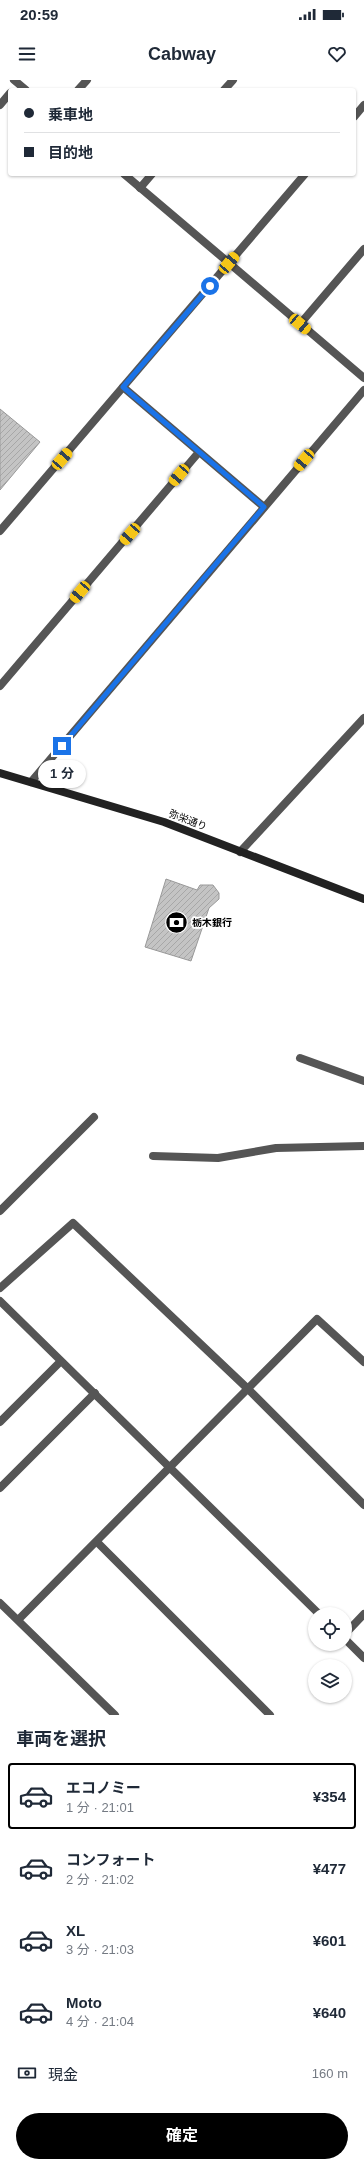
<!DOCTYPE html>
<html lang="ja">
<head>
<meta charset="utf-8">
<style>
	body { margin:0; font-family:Helvetica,"Noto Sans JP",sans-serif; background:#f6f6f7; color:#1f2937; height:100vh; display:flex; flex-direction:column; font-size:15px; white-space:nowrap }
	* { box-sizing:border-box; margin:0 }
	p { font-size:13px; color:#747a83 }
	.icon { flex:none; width:22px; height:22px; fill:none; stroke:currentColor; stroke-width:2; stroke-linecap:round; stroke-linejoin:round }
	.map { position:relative; height:1635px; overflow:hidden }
	.panel { display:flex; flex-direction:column; background:#fff; flex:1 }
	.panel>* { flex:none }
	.banner { position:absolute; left:8px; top:8px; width:348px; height:88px; border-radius:4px; box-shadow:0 1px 3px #0004; display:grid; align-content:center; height:88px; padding:0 16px; background:#fff }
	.fabs { position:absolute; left:308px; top:1527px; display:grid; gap:8px }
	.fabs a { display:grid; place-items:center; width:44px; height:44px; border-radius:50%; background:#fff; box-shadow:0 1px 3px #0004; font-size:20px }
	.end { position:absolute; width:18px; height:18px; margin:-9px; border:5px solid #1a73e8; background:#fff; box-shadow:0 0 0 2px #fff }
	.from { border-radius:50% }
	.bubble { position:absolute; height:28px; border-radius:14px; background:#fff; box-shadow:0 1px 3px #0004; font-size:13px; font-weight:700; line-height:28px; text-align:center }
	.car { position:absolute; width:12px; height:24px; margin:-12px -6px; border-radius:5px; box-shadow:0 0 3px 1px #0007; background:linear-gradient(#f5c518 24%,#345 0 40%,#f5c518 0 76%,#345 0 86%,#f5c518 0) }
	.banner b { display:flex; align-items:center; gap:14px; height:38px; font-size:15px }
	.banner b+b { border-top:1px solid #e0e1e3 }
	.banner i { width:10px; height:10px; background:#1f2937 }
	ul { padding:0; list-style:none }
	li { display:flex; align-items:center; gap:12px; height:66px; margin:0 8px 6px; padding:0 8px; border:2px solid transparent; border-radius:4px }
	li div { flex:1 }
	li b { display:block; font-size:15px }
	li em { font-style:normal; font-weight:700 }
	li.on { border-color:#000 }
	li>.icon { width:36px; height:36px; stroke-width:1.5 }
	h2 { padding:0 16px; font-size:18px; line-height:48px }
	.pay { display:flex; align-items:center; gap:10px; height:44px; padding:0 16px; font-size:15px }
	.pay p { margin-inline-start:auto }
	.primary-button { display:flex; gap:8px; margin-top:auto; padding:8px 16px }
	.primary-button a { flex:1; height:46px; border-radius:24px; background:#000; color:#fff; font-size:16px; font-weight:700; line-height:46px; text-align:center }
	.status { display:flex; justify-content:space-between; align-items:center; height:28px; padding:0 20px; background:#fff; direction:ltr }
	.status svg { height:11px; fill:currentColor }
	header { display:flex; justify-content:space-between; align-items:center; height:52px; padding:0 16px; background:#fff; font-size:18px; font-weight:700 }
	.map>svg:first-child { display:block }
</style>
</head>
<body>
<div class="status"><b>20:59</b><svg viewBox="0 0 49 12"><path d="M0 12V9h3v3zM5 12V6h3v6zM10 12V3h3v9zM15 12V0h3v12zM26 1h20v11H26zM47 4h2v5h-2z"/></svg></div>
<header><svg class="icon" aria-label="menu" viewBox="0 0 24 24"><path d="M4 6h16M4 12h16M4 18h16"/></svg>Cabway<svg class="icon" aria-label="heart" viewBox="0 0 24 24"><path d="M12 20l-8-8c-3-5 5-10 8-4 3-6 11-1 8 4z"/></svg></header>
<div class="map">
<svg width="364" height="1635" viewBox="0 0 364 1635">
	<defs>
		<pattern id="building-hatch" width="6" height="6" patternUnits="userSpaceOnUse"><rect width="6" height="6" fill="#c4c4c4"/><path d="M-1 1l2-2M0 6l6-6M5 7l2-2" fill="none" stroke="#a7a7a7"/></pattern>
	</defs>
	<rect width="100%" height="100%" fill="#fff"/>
	<path fill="url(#building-hatch)" stroke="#999" d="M 0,329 L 40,362 L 0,410 Z
		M 166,799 L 197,810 L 200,805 L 213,805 L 219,813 L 219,819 L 209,828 L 191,881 L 145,867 Z"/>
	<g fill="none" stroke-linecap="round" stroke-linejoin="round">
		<path stroke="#555" stroke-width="8" d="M 78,10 L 87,0
			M 224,10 L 233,0
			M 0,25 L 10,13
			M 140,108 L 152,94
			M 229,183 L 364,298
			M 300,244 L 364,169
			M 123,307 L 264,427
			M 0,606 L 199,372
			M 0,1131 L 94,1037
			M 0,1208 L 73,1143 L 248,1309 L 364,1425
			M 97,1462 L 270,1635"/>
		<path stroke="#555" stroke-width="8" d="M 14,0 L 26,10
			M 354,37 L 364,25
			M 124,94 L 229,183
			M 0,451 L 305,94
			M 31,702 L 364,310
			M 240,772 L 364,638
			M 300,978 L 364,1001
			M 153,1076 L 218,1078 L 276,1068 L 364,1066
			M 0,1221 L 319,1534
			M 0,1342 L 61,1281
			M 0,1408 L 95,1313
			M 0,1523 L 115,1635
			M 18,1540 L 317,1239 L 364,1282
			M 345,1554 L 364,1534
			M 345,1559 L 364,1578"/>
		<path stroke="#222" stroke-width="8" d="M 0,693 L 164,742 L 364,819"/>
	</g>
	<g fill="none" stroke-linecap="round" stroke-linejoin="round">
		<path stroke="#1a73e8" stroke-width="5" d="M 62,666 L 264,427 L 123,307 L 210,206"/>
	</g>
	<defs>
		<symbol id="bank-disc" viewBox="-11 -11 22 22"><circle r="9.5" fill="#000" stroke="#fff"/><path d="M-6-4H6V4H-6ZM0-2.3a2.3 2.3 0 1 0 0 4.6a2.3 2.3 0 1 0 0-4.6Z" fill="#fff"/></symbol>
	</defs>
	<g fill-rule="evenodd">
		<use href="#bank-disc" x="164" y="830" width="25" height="25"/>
	</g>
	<g text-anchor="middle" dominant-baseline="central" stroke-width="3.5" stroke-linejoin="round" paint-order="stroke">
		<g font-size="10" fill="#000" stroke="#fff">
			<text transform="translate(188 740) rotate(21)">弥栄通り</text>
		</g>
		<g font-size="10" font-weight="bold" fill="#000" stroke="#fff" text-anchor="start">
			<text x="192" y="842">栃木銀行</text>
		</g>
	</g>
</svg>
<div class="fabs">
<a><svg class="icon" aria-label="locate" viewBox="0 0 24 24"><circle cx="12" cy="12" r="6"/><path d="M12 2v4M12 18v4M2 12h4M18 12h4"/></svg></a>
<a><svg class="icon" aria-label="layers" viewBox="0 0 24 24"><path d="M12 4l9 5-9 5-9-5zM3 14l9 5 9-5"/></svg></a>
</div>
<i class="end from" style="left:210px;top:206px"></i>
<i class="end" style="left:62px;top:666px"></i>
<div class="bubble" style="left:38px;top:680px;width:48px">1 分</div>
<i class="car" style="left:229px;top:183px;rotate:40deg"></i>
<i class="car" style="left:300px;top:244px;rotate:130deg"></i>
<i class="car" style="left:62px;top:379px;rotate:41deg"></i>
<i class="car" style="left:304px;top:380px;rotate:220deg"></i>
<i class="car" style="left:179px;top:395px;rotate:220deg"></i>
<i class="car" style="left:130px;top:454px;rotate:221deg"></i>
<i class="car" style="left:80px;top:512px;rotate:220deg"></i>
<div class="banner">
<b><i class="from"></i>乗車地</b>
<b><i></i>目的地</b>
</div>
</div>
<section class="panel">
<h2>車両を選択</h2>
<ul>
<li class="on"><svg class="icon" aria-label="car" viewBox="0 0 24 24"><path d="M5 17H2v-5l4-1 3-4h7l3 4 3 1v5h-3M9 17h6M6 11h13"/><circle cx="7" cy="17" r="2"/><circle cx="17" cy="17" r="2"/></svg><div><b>エコノミー</b><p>1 分 · 21:01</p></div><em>¥354</em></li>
<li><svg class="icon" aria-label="car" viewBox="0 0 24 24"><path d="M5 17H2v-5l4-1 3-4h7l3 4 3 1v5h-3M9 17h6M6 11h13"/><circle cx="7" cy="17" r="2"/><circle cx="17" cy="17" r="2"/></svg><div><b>コンフォート</b><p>2 分 · 21:02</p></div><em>¥477</em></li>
<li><svg class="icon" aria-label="car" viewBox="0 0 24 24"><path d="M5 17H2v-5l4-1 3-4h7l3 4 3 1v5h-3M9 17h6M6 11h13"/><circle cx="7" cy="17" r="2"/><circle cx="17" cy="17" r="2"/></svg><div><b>XL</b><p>3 分 · 21:03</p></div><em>¥601</em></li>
<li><svg class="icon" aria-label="car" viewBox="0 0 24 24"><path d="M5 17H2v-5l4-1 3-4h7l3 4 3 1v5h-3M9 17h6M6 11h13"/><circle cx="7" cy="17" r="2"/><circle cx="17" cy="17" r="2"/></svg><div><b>Moto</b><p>4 分 · 21:04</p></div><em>¥640</em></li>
</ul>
<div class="pay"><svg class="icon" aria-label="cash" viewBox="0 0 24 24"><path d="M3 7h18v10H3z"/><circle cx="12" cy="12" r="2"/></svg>現金<p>160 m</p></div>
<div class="primary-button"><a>確定</a></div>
</section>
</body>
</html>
